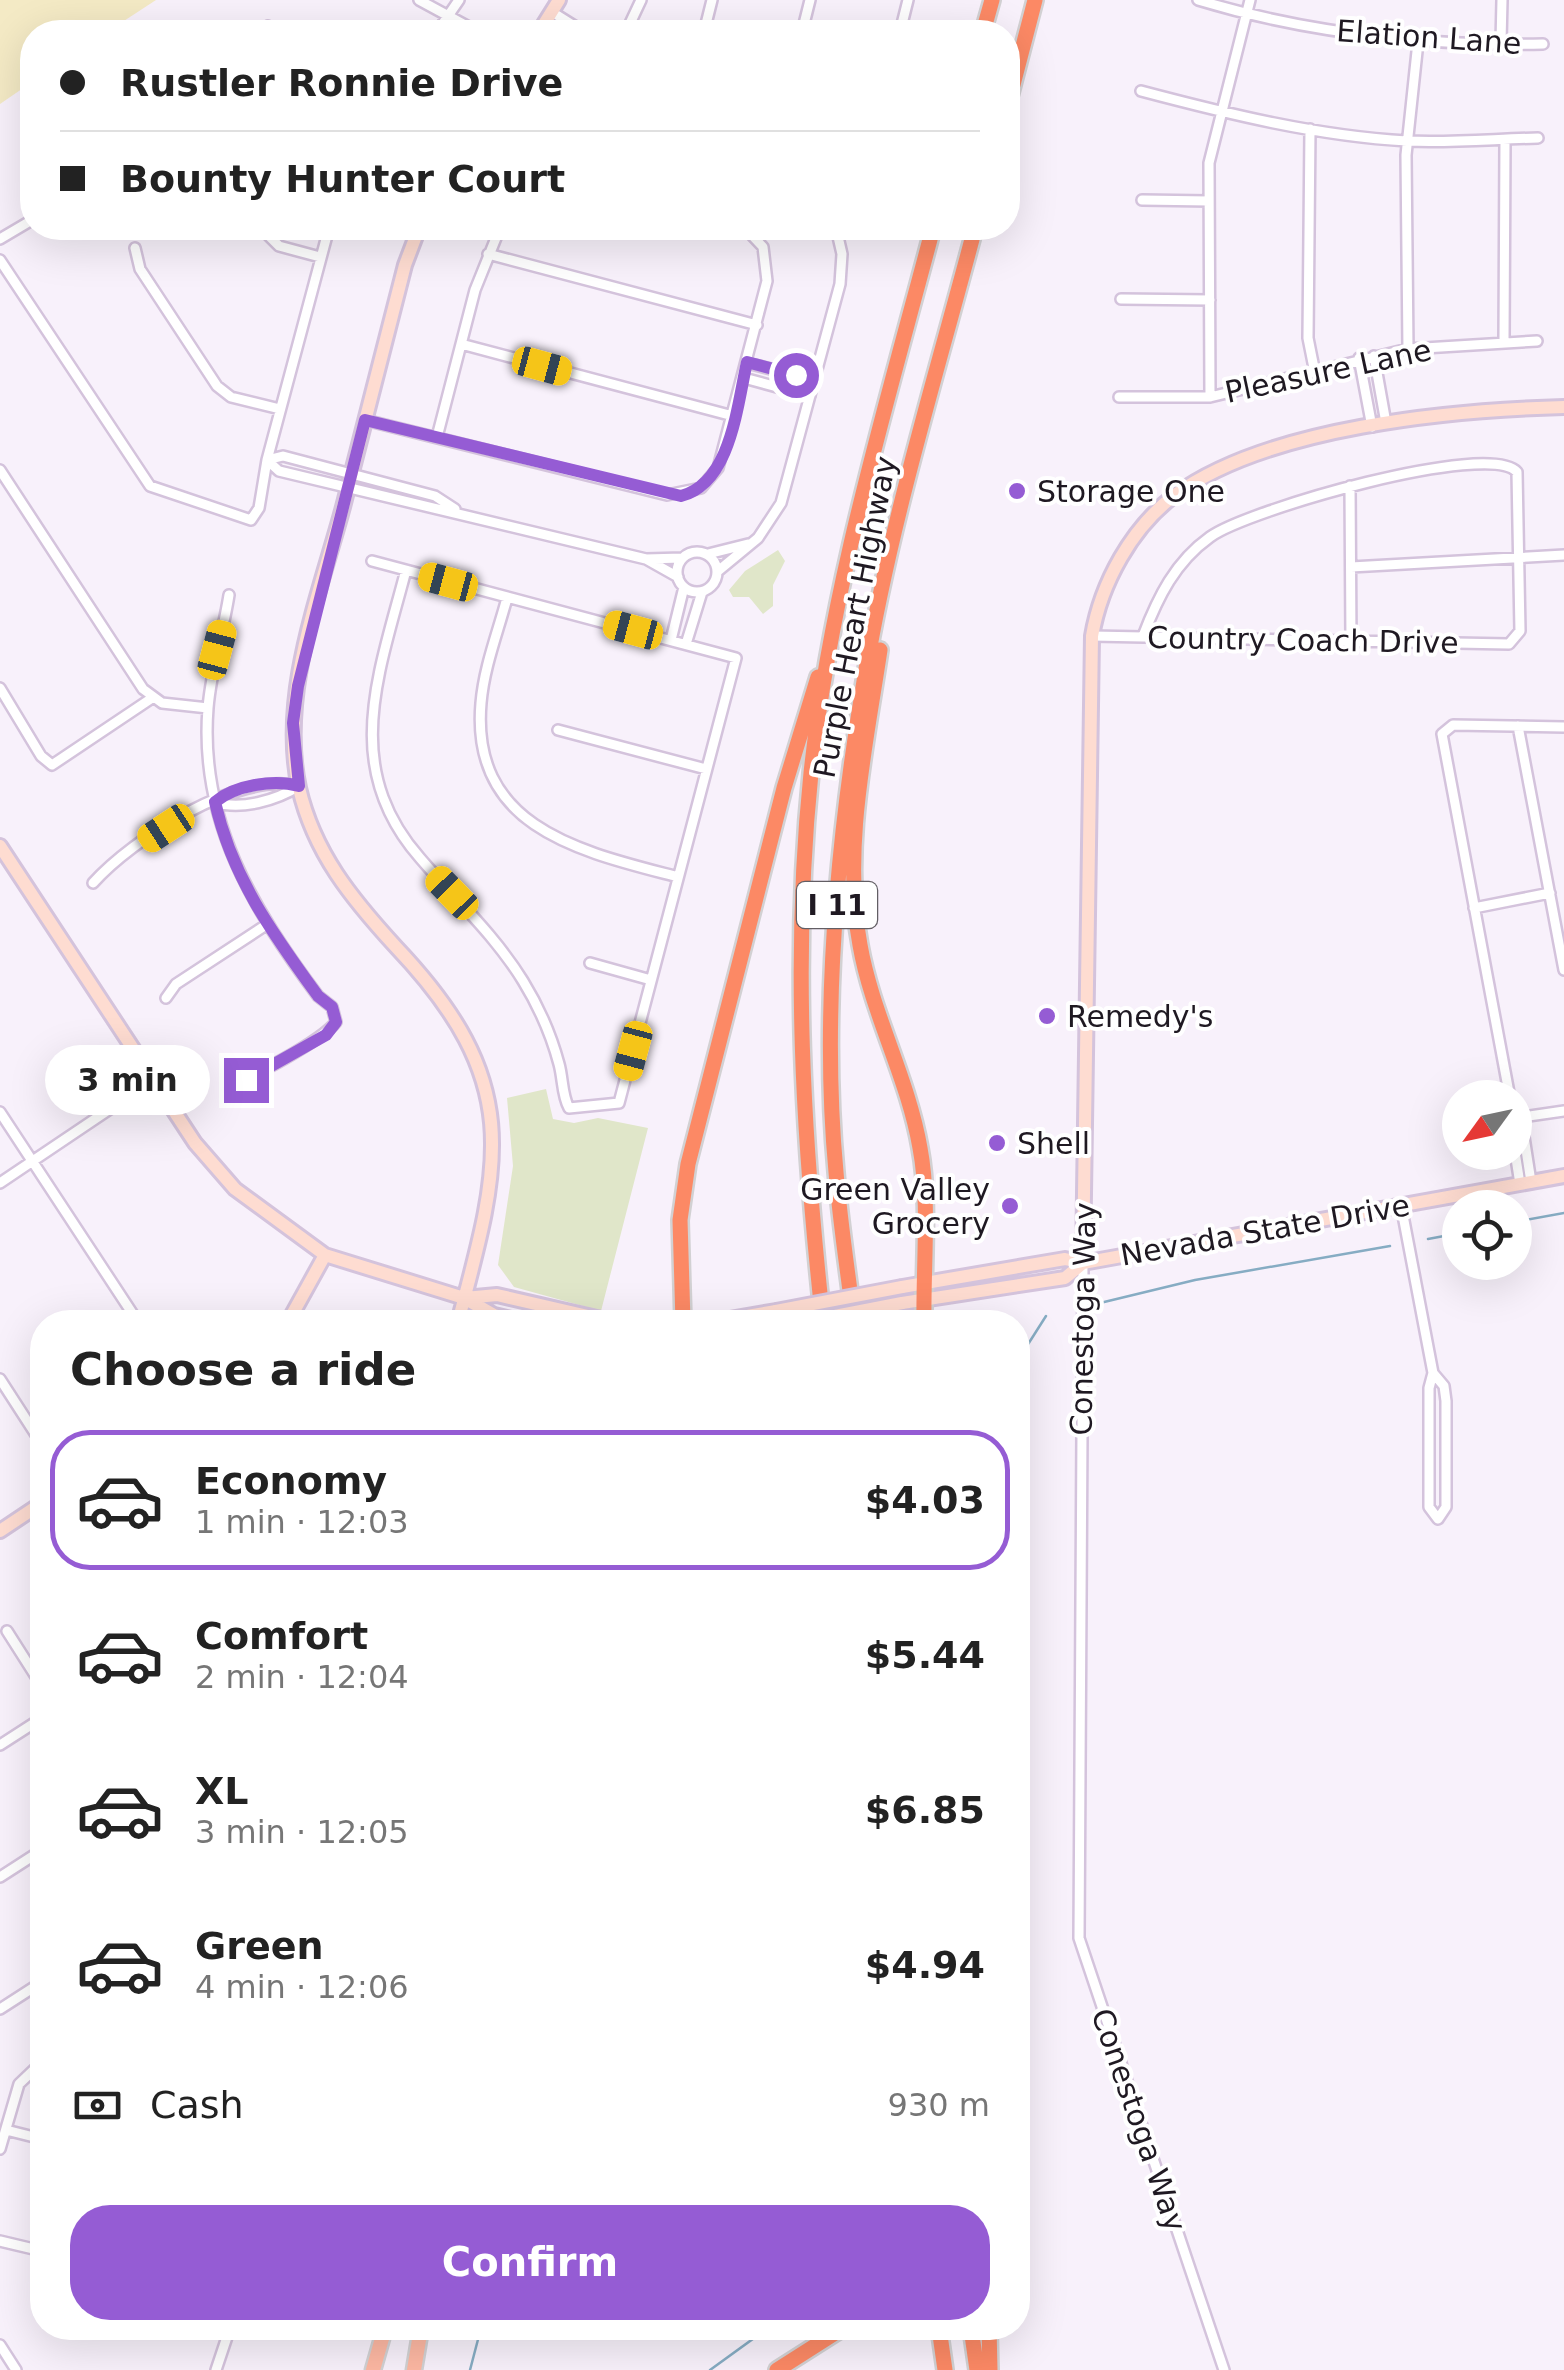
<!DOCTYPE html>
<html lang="en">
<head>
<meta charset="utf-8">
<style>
	body { margin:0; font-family:"DejaVu Sans",sans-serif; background:#f2f2f2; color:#222; height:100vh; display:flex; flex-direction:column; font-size:38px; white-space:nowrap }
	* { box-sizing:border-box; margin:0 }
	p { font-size:32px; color:#767676 }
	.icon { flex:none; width:55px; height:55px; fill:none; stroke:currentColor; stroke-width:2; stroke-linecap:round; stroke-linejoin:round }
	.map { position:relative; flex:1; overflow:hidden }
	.panel { position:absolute; left:30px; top:1310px; width:1000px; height:1030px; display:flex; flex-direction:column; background:#fff; border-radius:40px; box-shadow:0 10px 40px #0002 }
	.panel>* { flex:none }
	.hud { position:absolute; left:20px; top:20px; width:1000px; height:220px; border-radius:40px; box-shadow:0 10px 40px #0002; display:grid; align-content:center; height:220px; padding:0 40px; background:#fff }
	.needle { width:65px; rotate:237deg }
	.buttons { position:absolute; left:1442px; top:1080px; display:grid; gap:20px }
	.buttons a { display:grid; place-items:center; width:90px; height:90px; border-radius:50%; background:#fff; box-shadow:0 10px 40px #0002; font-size:50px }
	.end { position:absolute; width:45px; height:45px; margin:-22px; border:12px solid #955cd4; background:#fff; box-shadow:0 0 0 5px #fff }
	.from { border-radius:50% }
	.bubble { position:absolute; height:70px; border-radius:35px; background:#fff; box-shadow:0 10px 40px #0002; font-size:32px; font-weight:600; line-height:70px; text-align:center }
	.car { position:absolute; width:30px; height:60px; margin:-30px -15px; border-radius:12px; box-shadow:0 0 8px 2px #0007; background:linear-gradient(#f5c518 24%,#345 0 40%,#f5c518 0 76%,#345 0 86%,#f5c518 0) }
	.hud b { display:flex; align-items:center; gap:35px; height:95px; font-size:38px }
	.hud b+b { border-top:2px solid #e0e0e0 }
	.hud i { width:25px; height:25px; background:#222 }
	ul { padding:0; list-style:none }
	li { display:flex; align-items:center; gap:30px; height:140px; margin:0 20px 15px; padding:0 20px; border:5px solid transparent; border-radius:40px }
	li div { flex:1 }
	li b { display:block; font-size:38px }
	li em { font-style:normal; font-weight:600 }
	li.on { border-color:#955cd4 }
	li>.icon { width:90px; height:90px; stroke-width:1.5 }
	h2 { padding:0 40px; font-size:45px; line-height:120px }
	.pay { display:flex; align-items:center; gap:25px; height:110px; padding:0 40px; font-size:38px }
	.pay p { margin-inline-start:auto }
	.cta { display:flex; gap:20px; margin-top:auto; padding:20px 40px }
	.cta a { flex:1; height:115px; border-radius:40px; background:#955cd4; color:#fff; font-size:40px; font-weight:600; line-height:115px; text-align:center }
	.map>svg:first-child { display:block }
</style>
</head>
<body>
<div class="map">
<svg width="1564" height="2370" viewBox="0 0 1564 2370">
	<rect width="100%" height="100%" fill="#f8f1fb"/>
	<path fill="#e0e6c9" d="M 778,550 L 785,561 L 773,585 L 773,606 L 763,614 L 749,597 L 733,597 L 729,590 L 745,571 Z
		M 546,1089 L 553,1119 L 574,1123 L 598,1118 L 648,1128 L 601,1311 L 514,1287 L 498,1265 L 513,1166 L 507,1098 Z"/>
	<path fill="#f4eac5" d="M 0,0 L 156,0 L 107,32 L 32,32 L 32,82 L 0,104 Z"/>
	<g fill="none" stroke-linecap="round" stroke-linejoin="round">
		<path stroke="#86acc3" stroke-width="2.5" d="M 1515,1222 L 1564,1213
			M 1428,1239 L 1460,1233
			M 1100,1303 L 1195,1280 L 1390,1246
			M 1018,1360 L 1046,1316
			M 470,2370 L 481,2328
			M 710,2370 L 768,2328"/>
		<defs>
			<path id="street" d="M 419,0 L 478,32
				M 1198,0 C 1310,34 1426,46 1543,44
				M 552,12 L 584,32
				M 447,18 L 453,32
				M 268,26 L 272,32
				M 437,32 L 459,0
				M 626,32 L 641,0
				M 704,32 L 712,0
				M 802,32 L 810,0
				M 900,32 L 908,0
				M 1501,42 L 1502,0
				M 1141,91 C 1228,114 1317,136 1407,141 C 1451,143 1494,139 1538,138
				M 1310,129 L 1308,338 L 1314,368
				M 1142,200 L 1209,201
				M 261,228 L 279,246 L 320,257
				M 0,239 L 32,220
				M 135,248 L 140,269 L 217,386 L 231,397 L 280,409
				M 488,254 L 757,325
				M 0,260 L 150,486 L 251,520 L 259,508 L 267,460 L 329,228
				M 1121,299 L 1210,300
				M 1504,340 L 1505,141
				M 461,344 L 733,416
				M 1408,349 L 1406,155 L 1418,42
				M 1374,356 L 1386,423
				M 1359,358 L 1372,427
				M 747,363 L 814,380
				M 744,378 L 810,396
				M 1119,397 L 1210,397 L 1408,349 L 1537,341
				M 1210,397 L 1209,163 L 1250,0
				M 365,420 L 667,495 L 701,488 L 718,468 L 767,281 L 763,247 L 745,228
				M 437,437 L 475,290 L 500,228
				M 267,460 L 279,471 L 646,559 L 678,577
				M 267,460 L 283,456 L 435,496 L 455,509
				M 0,470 L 143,689 L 162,703 L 208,708
				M 1350,486 L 1351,642
				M677 572a20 20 0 1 1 40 0a20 20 0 1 1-40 0Z
				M 708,554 L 748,544
				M 646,559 L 682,558
				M 372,561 L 736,658 L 619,1103 L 569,1108 C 562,1096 563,1078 559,1064 C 551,1034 539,1007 523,981 C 494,934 455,899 420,858 C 340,767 379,674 406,570
				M 1351,567 L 1564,555
				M 718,571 L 758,538 L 781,503 L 840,284 L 842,254 L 836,228
				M 507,598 C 498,632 484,667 481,703 C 470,829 583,852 678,877
				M 1092,636 L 1509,644 L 1520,631 L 1517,472 C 1489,440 1247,510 1210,537 C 1175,562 1158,597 1143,636
				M 671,640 L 684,587
				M 686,644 L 702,592
				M 0,688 L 41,756 L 52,765 L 152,698
				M 1518,726 L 1564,970
				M 558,730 L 706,769
				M 215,802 C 240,811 277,800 299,786
				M 93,883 C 132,839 240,770 299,786
				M 1474,908 L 1550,893
				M 590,963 L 651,980
				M 166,998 L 176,984 L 266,925
				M 227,1085 C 250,1080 322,1040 336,1022 L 332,1007 L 318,996 C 253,909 199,821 208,708 C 211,670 223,633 229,595
				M 1510,1098 L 1442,734 L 1453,725 L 1564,727
				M 0,1112 L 138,1322
				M 1515,1118 L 1564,1111
				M 1515,1119 L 1522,1124 L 1531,1182
				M 1515,1152 L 1520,1184
				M 0,1183 L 153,1080
				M 1401,1205 L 1433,1373 L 1429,1388 L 1429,1507 L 1438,1519 L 1446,1507 L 1446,1401 L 1444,1386 L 1433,1373
				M 1083,1263 L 1079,1938 L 1224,2370
				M 0,1379 L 42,1444
				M 7,1631 L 42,1686
				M 0,1745 L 42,1718
				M 0,1877 L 42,1850
				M 0,2009 L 42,1982
				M 6,2130 L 42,2139
				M 0,2149 L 19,2084 L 42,2062
				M 0,2241 L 42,2251
				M 0,2345 L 16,2370
				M 216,2370 L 230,2328"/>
			<path id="secondary" d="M 539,32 L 559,0
				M 419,228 L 405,265 C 384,346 364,427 343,507 C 319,596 279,695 299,788 C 314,853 352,899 396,947 C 523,1081 502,1159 458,1322
				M 0,846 L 195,1143 L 235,1189 L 325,1255 L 464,1298 L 494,1315 L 523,1322
				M 1083,1263 L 1092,636 C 1101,583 1132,527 1175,495 C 1268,427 1451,410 1564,407
				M 902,1287 L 1065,1259 L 1083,1263 L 1564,1176
				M 465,1298 L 497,1295 L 614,1322
				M 902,1303 L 1065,1278 L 1083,1263
				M 288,1322 L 325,1255
				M 712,1322 L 776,1311
				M 0,1531 L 42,1503"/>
			<path id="primary" d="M 373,2370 L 385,2328
				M 414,2370 L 421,2328"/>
			<path id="highway" d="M 983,32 L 992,0
				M 1008,104 L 1035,0
				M 880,650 C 866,745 842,849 860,945 C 872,1014 908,1078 920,1148 C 930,1200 923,1268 924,1322
				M 683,1322 L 680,1220 L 688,1164 L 784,788 L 818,677
				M 823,1322 C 803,1138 792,957 811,773 C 831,587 886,407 933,228
				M 854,1322 C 848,1273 840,1222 836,1172 C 821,1011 838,835 865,675 C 890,524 936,376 975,228
				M 939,2328 L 945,2370
				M 971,2328 L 977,2370
				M 989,2328 L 990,2370
				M 777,2370 L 843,2328"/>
		</defs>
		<use href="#street" stroke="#d4c3dc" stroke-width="14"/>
		<use href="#secondary" stroke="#d4c3dc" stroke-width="18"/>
		<use href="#primary" stroke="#d2d1d3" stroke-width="19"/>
		<use href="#highway" stroke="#d2d1d3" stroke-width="20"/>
		<use href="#street" stroke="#fff" stroke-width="9"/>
		<use href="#secondary" stroke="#fedcd1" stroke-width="12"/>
		<use href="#primary" stroke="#fdb8a3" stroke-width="14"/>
		<use href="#highway" stroke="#fc8965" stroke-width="15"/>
		<defs>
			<path id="secondary-bridge" d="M 776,1311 L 902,1287
				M 804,1322 L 902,1303"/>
		</defs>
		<use href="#secondary-bridge" stroke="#d4c3dc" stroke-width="18" stroke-linecap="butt"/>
		<use href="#secondary-bridge" stroke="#fedcd1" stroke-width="12"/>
	</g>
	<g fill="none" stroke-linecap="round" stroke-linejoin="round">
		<path stroke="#955cd4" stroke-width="12" d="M 246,1080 L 326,1035 L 336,1022 L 332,1007 L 318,996 C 273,934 232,878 215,802 C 235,785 274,779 299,786 L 293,723 L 298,686 L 365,420 L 681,496 C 731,483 737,406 747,362 L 796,375"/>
	</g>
	<g fill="#955cd4" stroke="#fff" stroke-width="4">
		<circle cx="1017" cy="491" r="10"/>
		<circle cx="1047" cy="1016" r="10"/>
		<circle cx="997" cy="1143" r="10"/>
		<circle cx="1010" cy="1206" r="10"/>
	</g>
	<g text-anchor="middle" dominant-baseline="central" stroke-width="8" stroke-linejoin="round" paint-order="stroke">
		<rect fill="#fff" stroke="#625e64" stroke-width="2.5" x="797" y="882" width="80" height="46" rx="8"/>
		<g font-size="28" font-weight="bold" fill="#1f1922">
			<text x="837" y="905">I 11</text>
		</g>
		<g font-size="30" fill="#1f1922" stroke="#fff">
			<text transform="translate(1429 37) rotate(4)">Elation Lane</text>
			<text transform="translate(1328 371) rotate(-12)">Pleasure Lane</text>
			<text transform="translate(855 617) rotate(-79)">Purple Heart Highway</text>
			<text transform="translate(1303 640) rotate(1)">Country Coach Drive</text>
			<text transform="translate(1265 1230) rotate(-10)">Nevada State Drive</text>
			<text transform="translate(1083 1319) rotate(-89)">Conestoga Way</text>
			<text transform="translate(1139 2120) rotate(71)">Conestoga Way</text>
		</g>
		<g font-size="30" fill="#1f1922" stroke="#fff" text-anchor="start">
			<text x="1037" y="491">Storage One</text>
			<text x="1067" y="1016">Remedy's</text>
			<text x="1017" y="1143">Shell</text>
			<text x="990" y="1189" text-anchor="end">Green Valley<tspan x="990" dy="34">Grocery</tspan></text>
		</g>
	</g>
</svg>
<div class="buttons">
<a><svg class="needle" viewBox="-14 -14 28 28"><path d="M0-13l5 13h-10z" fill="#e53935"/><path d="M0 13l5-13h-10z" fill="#767676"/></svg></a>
<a><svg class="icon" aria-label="locate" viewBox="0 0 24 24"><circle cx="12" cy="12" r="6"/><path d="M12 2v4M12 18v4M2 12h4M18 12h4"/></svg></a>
</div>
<i class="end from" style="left:796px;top:375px"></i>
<i class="end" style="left:246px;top:1080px"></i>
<div class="bubble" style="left:45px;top:1045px;width:165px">3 min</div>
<i class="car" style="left:542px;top:366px;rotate:105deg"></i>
<i class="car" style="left:448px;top:582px;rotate:285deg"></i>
<i class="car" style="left:633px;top:630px;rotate:285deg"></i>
<i class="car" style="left:217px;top:650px;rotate:15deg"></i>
<i class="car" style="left:166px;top:828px;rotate:237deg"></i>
<i class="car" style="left:452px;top:893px;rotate:316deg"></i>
<i class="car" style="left:633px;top:1051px;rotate:195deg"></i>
<div class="hud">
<b><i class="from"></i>Rustler Ronnie Drive</b>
<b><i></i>Bounty Hunter Court</b>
</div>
<section class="panel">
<h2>Choose a ride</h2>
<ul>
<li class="on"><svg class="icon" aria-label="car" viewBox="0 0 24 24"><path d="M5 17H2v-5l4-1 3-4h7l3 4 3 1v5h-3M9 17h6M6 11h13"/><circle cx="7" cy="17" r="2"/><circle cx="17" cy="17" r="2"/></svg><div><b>Economy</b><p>1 min · 12:03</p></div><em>$4.03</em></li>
<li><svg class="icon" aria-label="car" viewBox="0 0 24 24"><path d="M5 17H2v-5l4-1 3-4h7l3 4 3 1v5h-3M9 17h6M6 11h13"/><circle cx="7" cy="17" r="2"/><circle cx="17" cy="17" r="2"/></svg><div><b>Comfort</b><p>2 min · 12:04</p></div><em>$5.44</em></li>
<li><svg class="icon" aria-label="car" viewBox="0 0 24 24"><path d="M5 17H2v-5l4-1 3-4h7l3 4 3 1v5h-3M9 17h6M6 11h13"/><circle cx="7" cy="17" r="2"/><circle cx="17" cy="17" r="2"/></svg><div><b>XL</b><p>3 min · 12:05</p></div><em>$6.85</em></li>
<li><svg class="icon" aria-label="car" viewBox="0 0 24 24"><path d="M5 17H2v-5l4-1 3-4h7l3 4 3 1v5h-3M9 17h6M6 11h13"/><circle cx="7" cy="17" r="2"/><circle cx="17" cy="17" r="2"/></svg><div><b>Green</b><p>4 min · 12:06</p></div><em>$4.94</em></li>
</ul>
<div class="pay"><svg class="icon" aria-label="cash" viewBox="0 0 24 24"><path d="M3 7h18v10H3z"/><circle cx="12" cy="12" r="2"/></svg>Cash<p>930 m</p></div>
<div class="cta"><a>Confirm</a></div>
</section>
</div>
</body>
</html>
